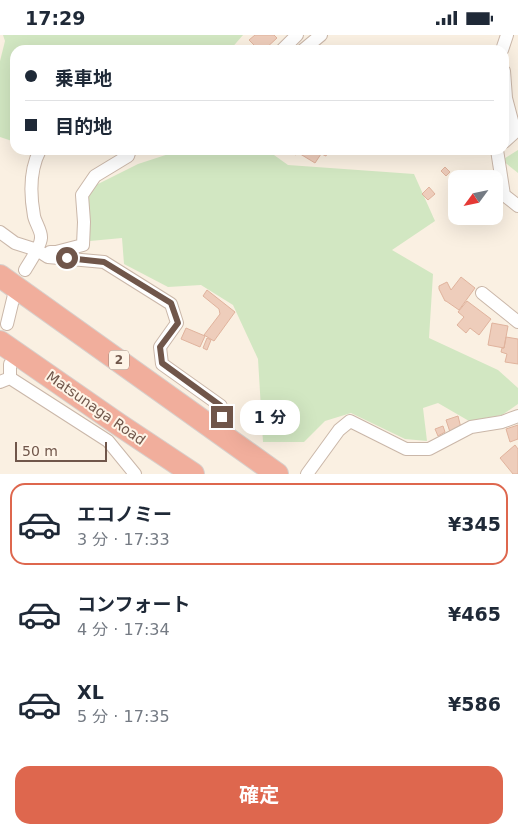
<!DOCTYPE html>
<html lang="ja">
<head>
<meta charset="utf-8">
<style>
	body { margin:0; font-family:"DejaVu Sans","Noto Sans JP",sans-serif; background:#f6f6f7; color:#1f2937; height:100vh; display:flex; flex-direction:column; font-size:19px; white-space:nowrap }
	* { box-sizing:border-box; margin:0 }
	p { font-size:16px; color:#747a83 }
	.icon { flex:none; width:28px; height:28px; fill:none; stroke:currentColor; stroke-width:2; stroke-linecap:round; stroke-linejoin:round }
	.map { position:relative; height:439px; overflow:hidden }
	.details { display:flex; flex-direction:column; background:#fff; flex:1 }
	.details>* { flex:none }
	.guide { position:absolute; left:10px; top:10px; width:499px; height:110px; border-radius:15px; box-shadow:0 5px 20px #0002; display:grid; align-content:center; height:110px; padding:0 15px; background:#fff }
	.needle { width:32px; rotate:237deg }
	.buttons { position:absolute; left:448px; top:135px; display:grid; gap:10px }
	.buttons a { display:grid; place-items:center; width:55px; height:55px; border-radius:10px; background:#fff; box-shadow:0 5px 20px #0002; font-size:25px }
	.scale { position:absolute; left:15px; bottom:12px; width:92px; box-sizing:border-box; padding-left:5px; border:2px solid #70564a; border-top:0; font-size:14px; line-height:18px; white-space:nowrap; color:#70564a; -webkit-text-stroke:4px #fef4e7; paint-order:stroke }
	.end { position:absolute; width:22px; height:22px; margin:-11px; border:6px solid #70564a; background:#fff; box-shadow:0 0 0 2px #fff }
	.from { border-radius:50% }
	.bubble { position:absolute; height:35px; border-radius:15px; background:#fff; box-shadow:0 5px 20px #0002; font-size:16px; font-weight:700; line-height:35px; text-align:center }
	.guide b { display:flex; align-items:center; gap:18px; height:48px; font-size:19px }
	.guide b+b { border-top:1px solid #e0e1e3 }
	.guide i { width:12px; height:12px; background:#1f2937 }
	ul { padding:9px 0 0; list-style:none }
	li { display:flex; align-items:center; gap:15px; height:82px; margin:0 10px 8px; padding:0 5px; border:2px solid transparent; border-radius:15px }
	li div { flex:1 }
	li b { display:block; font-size:19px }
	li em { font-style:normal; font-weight:700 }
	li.current { border-color:#de674e }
	li>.icon { width:45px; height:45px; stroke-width:1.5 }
	.button { display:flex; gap:10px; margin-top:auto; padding:10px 15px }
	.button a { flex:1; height:58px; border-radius:15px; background:#de674e; color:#fff; font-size:20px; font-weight:700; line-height:58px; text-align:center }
	.status { display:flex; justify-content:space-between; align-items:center; height:35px; padding:0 25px; background:#fff; direction:ltr }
	.status svg { height:14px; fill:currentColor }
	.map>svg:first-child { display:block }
</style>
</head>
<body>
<div class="status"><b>17:29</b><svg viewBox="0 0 49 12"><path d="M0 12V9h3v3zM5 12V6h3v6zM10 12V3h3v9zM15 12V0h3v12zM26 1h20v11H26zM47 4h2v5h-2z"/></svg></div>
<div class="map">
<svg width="518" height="439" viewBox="0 0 518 439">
	<rect width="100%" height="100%" fill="#faf0e2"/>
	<path fill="#d2e7c2" d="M 3,0 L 243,0 L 230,15 L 15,15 L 15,107 L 0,102 L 0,26 L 5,6 Z
		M 181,115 L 267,115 L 288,130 L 414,139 L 435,186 L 392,215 L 433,239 L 429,303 L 498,335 L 518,353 L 518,369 L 502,380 L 469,386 L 438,368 L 423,373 L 427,406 L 405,404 L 351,378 L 325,386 L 304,407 L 263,407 L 258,324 L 233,270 L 201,250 L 168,252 L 124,229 L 122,203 L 90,206 L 85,168 L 92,152 L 138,129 Z
		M 518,115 L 518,138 L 502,125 Z"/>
	<path fill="#eecdbb" stroke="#e0b39d" d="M 255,0 L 274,0 L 277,3 L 264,15 L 259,15 L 249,5 Z
		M 287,115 L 318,115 L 317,117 L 321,119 L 315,128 L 297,117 L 296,120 Z
		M 318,115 L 329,115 L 326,121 L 317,117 Z
		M 445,132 L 450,137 L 446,141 L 441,136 Z
		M 429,152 L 435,159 L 428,165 L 422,159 Z
		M 461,242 L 475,253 L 459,275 L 446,266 L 445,266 L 439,254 L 439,251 L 447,247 L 451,255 Z
		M 207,255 L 235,277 L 214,306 L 204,300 L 220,279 L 219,274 L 203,261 Z
		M 467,266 L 491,284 L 479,300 L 470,293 L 466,298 L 457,290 L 464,282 L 458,277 Z
		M 492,288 L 508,291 L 504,313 L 488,310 Z
		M 186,293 L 205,301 L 200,312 L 181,304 Z
		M 506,302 L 518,304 L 518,329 L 505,327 L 507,319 L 501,317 L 502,313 L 504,313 Z
		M 207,303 L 211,305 L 207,315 L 203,313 Z
		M 458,381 L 461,393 L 450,397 L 446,385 Z
		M 518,390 L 518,404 L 510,407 L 506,394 Z
		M 443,391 L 445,397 L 438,401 L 435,394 Z
		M 515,410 L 518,414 L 518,439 L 513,439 L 500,423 Z"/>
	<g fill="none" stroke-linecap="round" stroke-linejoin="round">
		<defs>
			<path id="street" d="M 282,15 L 297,0
				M 303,15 L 321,0
				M 502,15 L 507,0
				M 504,36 L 506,63 L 515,97 L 504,107
				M 497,115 L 504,160 L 518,171
				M 0,197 L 15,208 L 37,215 L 48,222 L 104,227 L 171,269 L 177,288 L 160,312 L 162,329 L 221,371 L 222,382 L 215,394
				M 50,217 L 56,217 L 83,210 L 84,187 L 82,160 L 95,141 L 128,121 L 130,115
				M 25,235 C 29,228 41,211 41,203 C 42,197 35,187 34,181 C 30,159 30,134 40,115
				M 482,258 L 518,287
				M 7,289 L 14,260
				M 10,343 L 10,329
				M 0,347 L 10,343 L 108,406 L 135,439
				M 307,439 L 339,395 L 350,386 L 406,414 L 429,414 L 471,392 L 502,387 L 518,381"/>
			<path id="highway" d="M 0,241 L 277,439
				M 0,307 L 118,389 L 193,439"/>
		</defs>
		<use href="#street" stroke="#cab7a9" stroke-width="14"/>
		<use href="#highway" stroke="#d7d0cc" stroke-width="24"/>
		<use href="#street" stroke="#fff" stroke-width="12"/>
		<use href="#highway" stroke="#f1ae9c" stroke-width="22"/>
	</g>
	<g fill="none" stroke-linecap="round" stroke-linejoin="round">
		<path stroke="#70564a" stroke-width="6" d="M 67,223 L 104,227 L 171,268 L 178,288 L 160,312 L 162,328 L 221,371 L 222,382"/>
	</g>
	<g text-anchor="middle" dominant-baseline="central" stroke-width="4" stroke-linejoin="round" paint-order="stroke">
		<rect fill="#fef4e7" stroke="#9b8579" stroke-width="1" x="109" y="315.5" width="20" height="19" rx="4"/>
		<g font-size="12" font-weight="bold" fill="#70564a">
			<text x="119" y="325">2</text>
		</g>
		<g font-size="14" fill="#70564a" stroke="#fef4e7">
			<text transform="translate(96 373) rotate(35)">Matsunaga Road</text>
		</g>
	</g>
</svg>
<div class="buttons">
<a><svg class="needle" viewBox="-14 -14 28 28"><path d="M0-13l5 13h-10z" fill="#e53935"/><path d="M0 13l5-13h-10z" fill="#747a83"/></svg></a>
</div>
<div class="scale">50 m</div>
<i class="end from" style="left:67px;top:223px"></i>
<i class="end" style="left:222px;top:382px"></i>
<div class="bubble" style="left:240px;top:365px;width:60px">1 分</div>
<div class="guide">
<b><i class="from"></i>乗車地</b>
<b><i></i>目的地</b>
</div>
</div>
<section class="details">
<ul>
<li class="current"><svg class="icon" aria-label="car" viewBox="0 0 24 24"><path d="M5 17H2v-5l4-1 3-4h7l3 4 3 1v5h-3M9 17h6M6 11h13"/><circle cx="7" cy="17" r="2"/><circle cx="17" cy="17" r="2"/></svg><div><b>エコノミー</b><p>3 分 · 17:33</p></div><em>¥345</em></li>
<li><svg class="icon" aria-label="car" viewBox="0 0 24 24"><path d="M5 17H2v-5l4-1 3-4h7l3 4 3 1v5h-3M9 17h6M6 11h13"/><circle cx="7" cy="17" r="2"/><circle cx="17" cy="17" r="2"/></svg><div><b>コンフォート</b><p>4 分 · 17:34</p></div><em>¥465</em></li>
<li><svg class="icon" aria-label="car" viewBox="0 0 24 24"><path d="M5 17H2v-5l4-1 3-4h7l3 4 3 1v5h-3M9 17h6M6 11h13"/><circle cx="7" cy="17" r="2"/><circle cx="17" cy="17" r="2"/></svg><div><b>XL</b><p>5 分 · 17:35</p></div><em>¥586</em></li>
</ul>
<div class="button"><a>確定</a></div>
</section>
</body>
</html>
